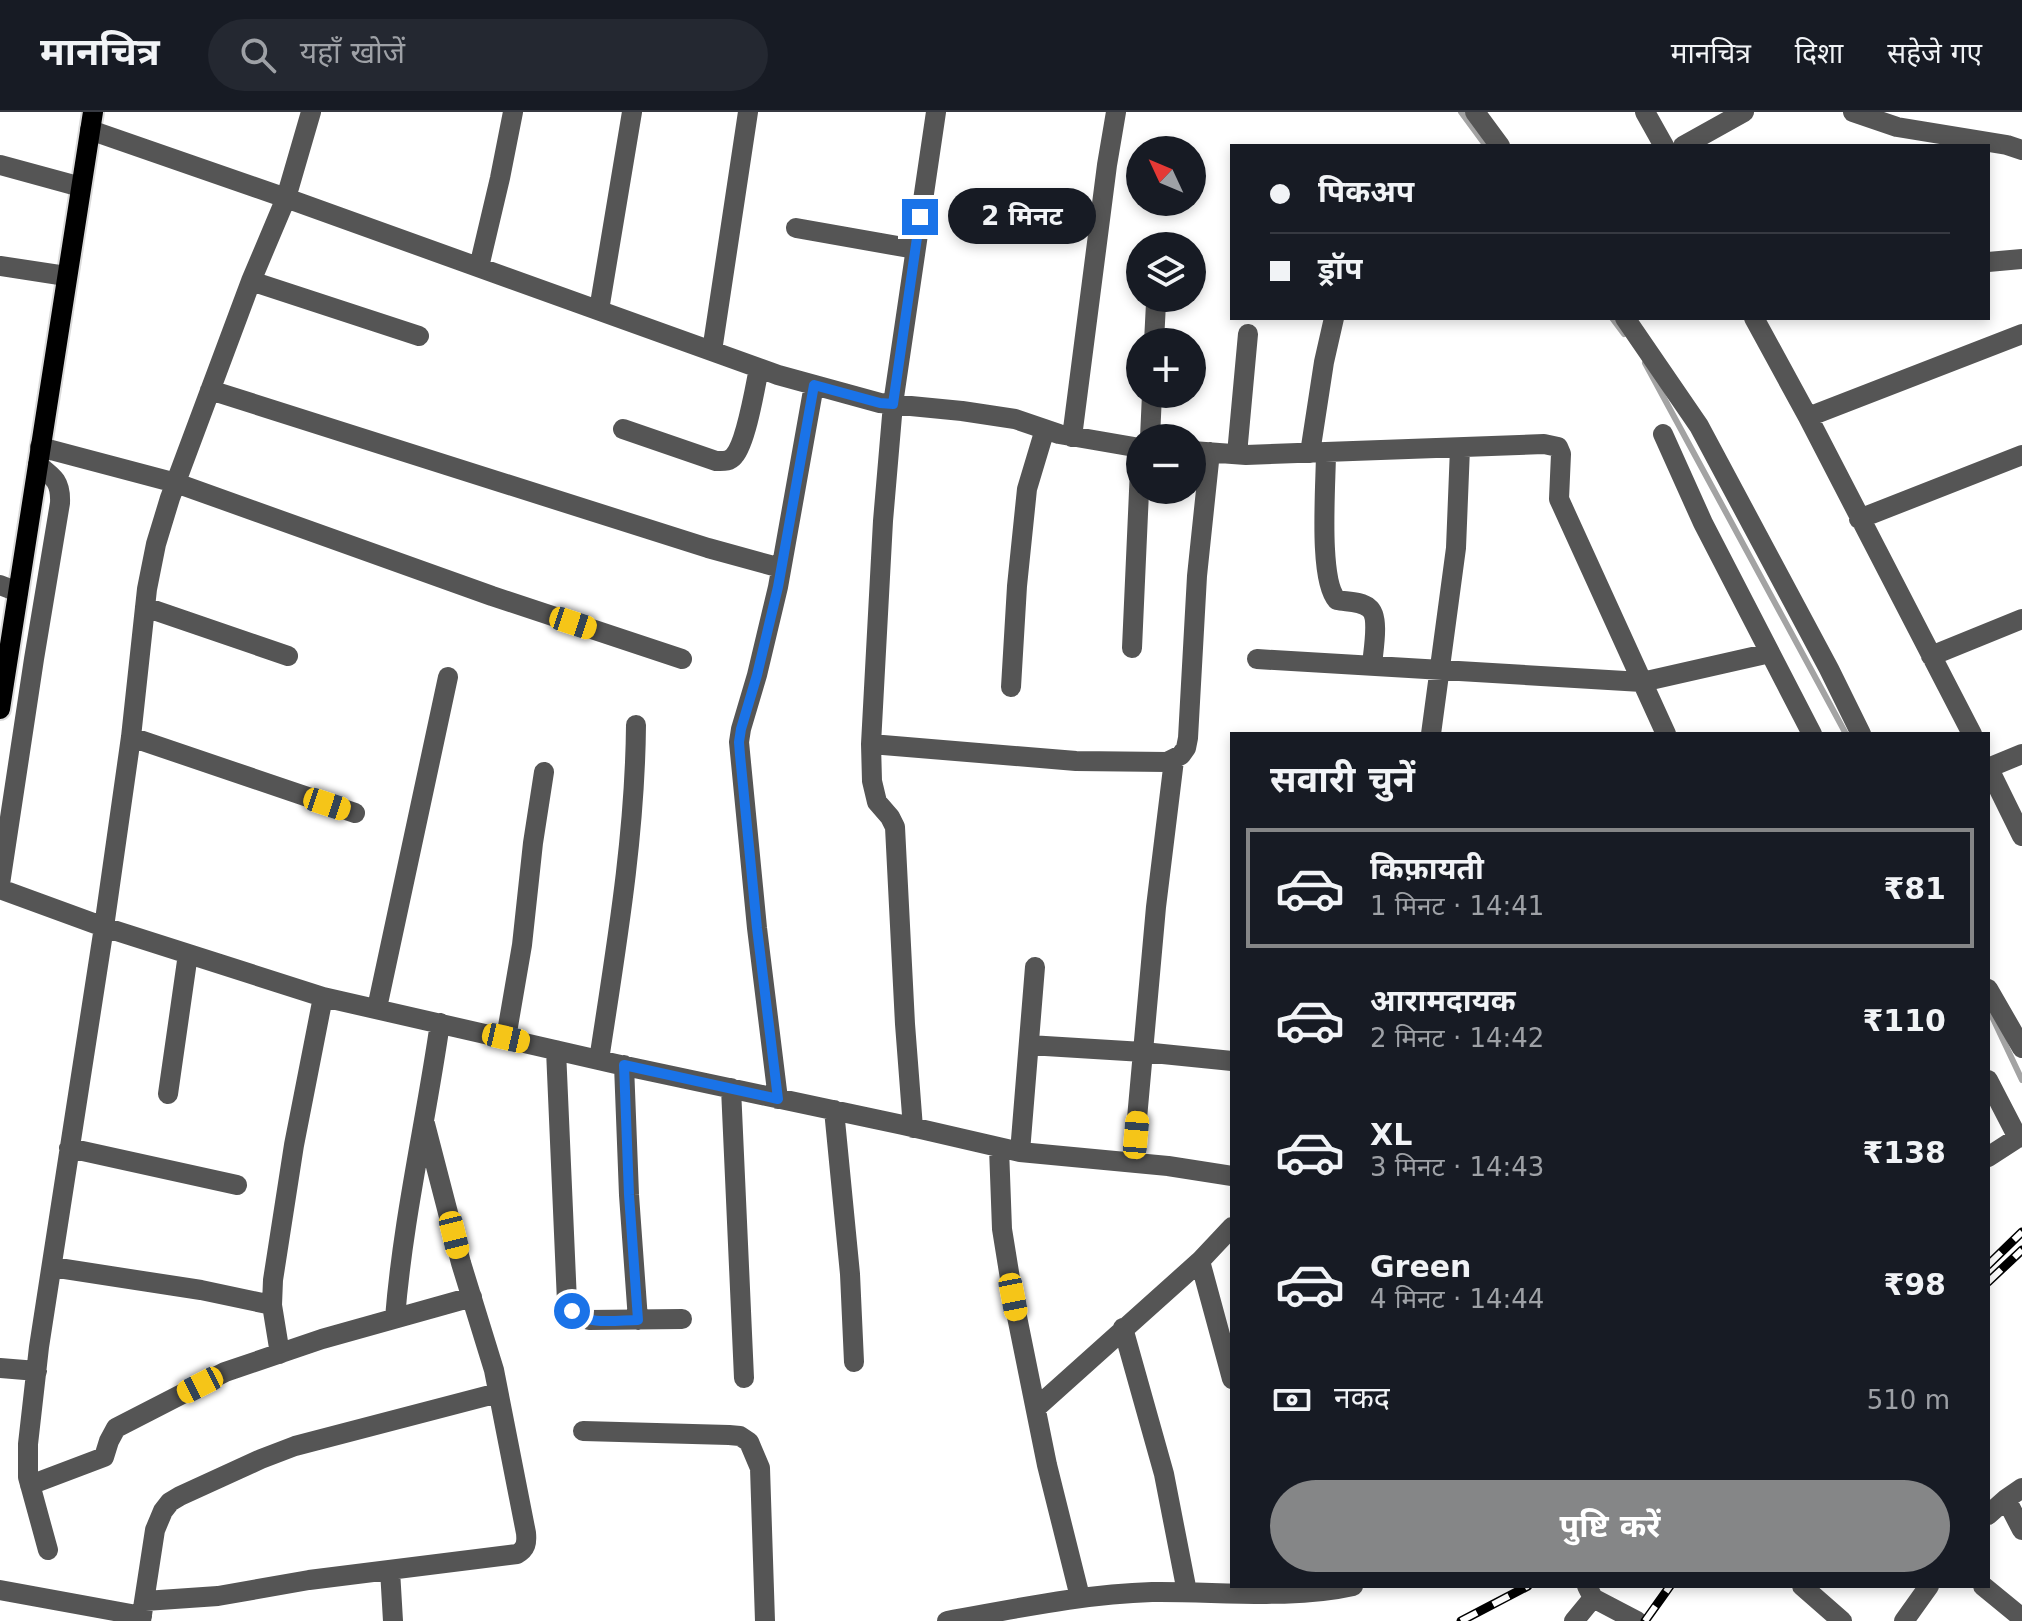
<!DOCTYPE html>
<html lang="hi">
<head>
<meta charset="utf-8">
<style>
	body { margin:0; font-family:"DejaVu Sans","Noto Sans Devanagari",sans-serif; background:#242831; color:#f1f3f6; height:100vh; display:flex; flex-direction:column; font-size:30px; white-space:nowrap }
	* { box-sizing:border-box; margin:0 }
	p { font-size:26px; color:#9ea1a6 }
	.icon { flex:none; width:44px; height:44px; fill:none; stroke:currentColor; stroke-width:2; stroke-linecap:round; stroke-linejoin:round }
	.map { position:relative; flex:1; overflow:hidden }
	.details { position:absolute; left:1230px; top:620px; width:760px; height:856px; display:flex; flex-direction:column; background:#171b24; border-radius:0px; box-shadow:0 4px 12px #0003 }
	.details>* { flex:none }
	.hud { position:absolute; left:1230px; top:32px; width:760px; height:176px; border-radius:0px; box-shadow:0 4px 12px #0003; display:grid; align-content:center; height:176px; padding:0 40px; background:#171b24 }
	.needle { width:52px; rotate:314deg }
	.fabs { position:absolute; left:1126px; top:24px; display:grid; gap:16px }
	.fabs a { display:grid; place-items:center; width:80px; height:80px; border-radius:50%; background:#171b24; box-shadow:0 4px 12px #0003; font-size:40px }
	.end { position:absolute; width:36px; height:36px; margin:-18px; border:10px solid #1a73e8; background:#fff; box-shadow:0 0 0 4px #fff }
	.from { border-radius:50% }
	.bubble { position:absolute; height:56px; border-radius:28px; background:#171b24; box-shadow:0 4px 12px #0003; font-size:26px; font-weight:700; line-height:56px; text-align:center }
	.car { position:absolute; width:24px; height:48px; margin:-24px -12px; border-radius:10px; box-shadow:0 0 6px 2px #0007; background:linear-gradient(#f5c518 24%,#345 0 40%,#f5c518 0 76%,#345 0 86%,#f5c518 0) }
	.hud b { display:flex; align-items:center; gap:28px; height:76px; font-size:30px }
	.hud b+b { border-top:2px solid #363941 }
	.hud i { width:20px; height:20px; background:#f1f3f6 }
	ul { padding:0; list-style:none }
	li { display:flex; align-items:center; gap:24px; height:120px; margin:0 16px 12px; padding:0 24px; border:4px solid transparent; border-radius:0px }
	li div { flex:1 }
	li b { display:block; font-size:30px }
	li em { font-style:normal; font-weight:700 }
	li.active { border-color:#858687 }
	li>.icon { width:72px; height:72px; stroke-width:1.5 }
	h2 { padding:0 40px; font-size:36px; line-height:96px }
	.pay { display:flex; align-items:center; gap:20px; height:88px; padding:0 40px; font-size:30px }
	.pay p { margin-inline-start:auto }
	.cta { display:flex; gap:16px; margin-top:auto; padding:16px 40px }
	.cta a { flex:1; height:92px; border-radius:48px; background:#858687; color:#fff; font-size:32px; font-weight:700; line-height:92px; text-align:center }
	header { display:flex; align-items:center; gap:48px; box-sizing:border-box; height:112px; padding:0 40px; background:#171b24; border-bottom:2px solid #363941 }
	header strong { font-size:38px }
	nav { display:flex; gap:44px; margin-inline-start:auto; font-size:28px }
	.search { width:560px; height:72px; background:#242831; display:flex; align-items:center; gap:20px; box-sizing:border-box; padding:0 28px; border-radius:44px; color:#9ea1a6; font-size:30px }
	.map>svg:first-child { display:block }
</style>
</head>
<body>
<header>
<strong>मानचित्र</strong>
<div class="search"><svg class="icon" aria-label="search" viewBox="0 0 24 24"><circle cx="10" cy="10" r="6"/><path d="M15 15l6 6"/></svg>यहाँ खोजें</div>
<nav><a>मानचित्र</a><a>दिशा</a><a>सहेजे गए</a></nav>
</header>
<div class="map">
<svg width="2022" height="1509" viewBox="0 0 2022 1509">
	<rect width="100%" height="100%" fill="#fff"/>
	<g fill="none" stroke-linecap="round" stroke-linejoin="round">
		<path stroke="#a3a3a3" stroke-width="6" d="M 1461,0 L 1486,34
			M 1612,206 L 1624,222
			M 1645,251 L 1846,622
			M 1988,896 L 2022,968"/>
		<defs>
			<path id="major" d="M 0,597 L 93,0"/>
		</defs>
		<use href="#major" stroke="#dbdbdb" stroke-width="24"/>
		<path stroke="#555" stroke-width="20" d="M 1475,0 L 1500,34
			M 1645,0 L 1664,34
			M 1853,0 L 1897,15 L 2007,33 L 2022,38
			M 90,18 L 286,86 L 778,263 L 880,291 L 962,299 L 1015,307 L 1059,322 L 1140,336
			M 1683,34 L 1744,0
			M 0,53 L 81,75
			M 796,116 L 915,137
			M 1988,150 L 2022,147
			M 0,154 L 66,164
			M 479,155 L 500,66 L 513,0
			M 251,169 L 419,224
			M 599,198 L 632,0
			M 1625,206 L 1699,314 L 1829,557 L 1861,622
			M 1754,206 L 1808,305 L 1972,622
			M 1154,230 L 1156,191
			M 712,239 L 748,0
			M 210,278 L 708,436 L 781,456
			M 1808,305 L 2022,222
			M 623,317 L 716,349 C 723,349 729,350 734,344 C 746,331 755,276 759,256
			M 1663,322 L 1703,411 L 1812,622
			M 1072,325 L 1107,53 L 1116,0
			M 1150,326 L 1152,282
			M 40,335 L 176,371 L 492,484 L 682,547
			M 1192,339 L 1246,343 L 1544,332 L 1558,335 L 1561,342 L 1559,387 L 1666,622
			M 1326,340 C 1326,371 1318,468 1337,488 C 1346,490 1361,489 1369,496 C 1380,504 1373,540 1372,553
			M 1310,341 L 1324,250 L 1334,206
			M 1237,342 L 1248,222
			M 1859,407 L 2022,343
			M 0,473 L 18,480
			M 145,495 L 288,544
			M 1132,536 L 1140,357
			M 1931,544 L 2022,507
			M 1257,547 L 1642,570 L 1770,541
			M 1011,575 L 1017,474 L 1027,377 L 1045,317
			M 1431,622 L 1456,436 L 1460,336
			M 131,625 L 355,701
			M 871,632 L 1076,649 L 1167,650 L 1181,643 L 1186,636 L 1188,626 L 1197,464 L 1210,340
			M 1988,655 L 2022,724
			M 1988,656 L 2022,642
			M 0,772 L 34,547 L 60,391 C 61,370 54,365 38,353
			M 0,777 L 104,815 L 323,885 L 616,952 L 903,1013 L 1020,1040 L 1168,1054 L 1232,1064
			M 1988,877 L 2022,936
			M 377,896 L 448,565
			M 506,926 L 522,833 L 533,731 L 544,660
			M 1029,933 L 1143,940 L 1232,949
			M 556,938 L 567,1190 L 579,1205 L 589,1208 L 682,1207
			M 599,948 C 616,836 635,726 636,613
			M 624,953 L 629,1083 L 638,1208
			M 1988,968 L 2018,1026
			M 731,976 L 744,1266
			M 168,982 L 188,842
			M 778,987 L 757,816 L 739,630 L 741,617 L 757,563 L 778,475 L 814,273
			M 834,998 L 850,1162 L 854,1250
			M 913,1016 L 905,912 L 895,715 L 890,705 L 877,690 L 872,669 L 871,632 L 883,409 L 893,292 L 936,0
			M 69,1036 L 237,1073
			M 999,1036 L 1002,1117 L 1013,1185 L 1047,1353 L 1080,1485
			M 1020,1040 L 1035,855
			M 1988,1045 L 2022,1023
			M 1133,1051 L 1156,795 L 1174,648
			M 1200,1149 L 1232,1267
			M 52,1155 L 201,1178 L 272,1193
			M 395,1206 C 403,1106 426,1009 440,911
			M 1123,1216 L 1164,1362 L 1187,1480
			M 280,1242 L 272,1193 L 273,1168 L 294,1033 L 323,885
			M 0,1256 L 37,1259
			M 1036,1296 L 1200,1149 L 1232,1115
			M 583,1319 L 729,1323 L 740,1324 L 749,1330 L 760,1356 L 765,1509
			M 30,1373 L 104,1345 L 109,1329 L 116,1316 L 225,1260 L 322,1227 L 472,1185
			M 2006,1387 L 2022,1418
			M 1988,1403 L 2006,1387 L 2022,1376
			M 48,1438 L 28,1365 L 28,1332 L 39,1235 L 104,815 L 131,625 L 147,477 L 156,432 L 170,386 L 251,169 L 286,86 L 311,0
			M 390,1458 L 393,1509
			M 1587,1474 L 1593,1486 L 1637,1509
			M 1802,1474 L 1842,1509
			M 1983,1474 L 2022,1506
			M 0,1478 L 142,1504
			M 145,1489 L 218,1484 L 309,1468 L 517,1442 C 526,1437 527,1431 526,1421 L 494,1258 L 461,1151 L 425,1012
			M 141,1509 L 155,1418 L 163,1399 L 170,1390 L 180,1384 L 261,1347 L 295,1334 L 498,1281
			M 947,1509 C 1015,1497 1083,1482 1152,1480 C 1215,1479 1292,1488 1353,1474
			M 1574,1509 L 1593,1486
			M 1904,1509 L 1929,1474"/>
		<use href="#major" stroke="#000" stroke-width="20"/>
		<defs>
			<path id="rail" d="M 1988,1153 L 2022,1120
				M 1988,1170 L 2022,1138
				M 1461,1509 L 1528,1474
				M 1645,1509 L 1670,1474"/>
		</defs>
		<use href="#rail" stroke="#000" stroke-width="9"/>
		<use href="#rail" stroke="#fff" stroke-width="6" stroke-dasharray="18" stroke-linecap="butt"/>
	</g>
	<g fill="none" stroke-linecap="round" stroke-linejoin="round">
		<path stroke="#1a73e8" stroke-width="10" d="M 572,1199 C 588,1214 618,1208 638,1208 L 629,1083 L 624,953 L 778,987 L 757,816 L 740,643 L 739,630 L 741,617 L 757,563 L 778,475 L 814,273 L 880,291 L 893,292 L 920,105"/>
	</g>
</svg>
<div class="fabs">
<a><svg class="needle" viewBox="-14 -14 28 28"><path d="M0-13l5 13h-10z" fill="#e53935"/><path d="M0 13l5-13h-10z" fill="#9ea1a6"/></svg></a>
<a><svg class="icon" aria-label="layers" viewBox="0 0 24 24"><path d="M12 4l9 5-9 5-9-5zM3 14l9 5 9-5"/></svg></a>
<a>+</a>
<a>−</a>
</div>
<i class="end from" style="left:572px;top:1199px"></i>
<i class="end" style="left:920px;top:105px"></i>
<div class="bubble" style="left:948px;top:76px;width:148px">2 मिनट</div>
<i class="car" style="left:573px;top:511px;rotate:108deg"></i>
<i class="car" style="left:327px;top:692px;rotate:108deg"></i>
<i class="car" style="left:506px;top:926px;rotate:103deg"></i>
<i class="car" style="left:1136px;top:1023px;rotate:5deg"></i>
<i class="car" style="left:454px;top:1123px;rotate:166deg"></i>
<i class="car" style="left:1013px;top:1185px;rotate:169deg"></i>
<i class="car" style="left:200px;top:1273px;rotate:243deg"></i>
<div class="hud">
<b><i class="from"></i>पिकअप</b>
<b><i></i>ड्रॉप</b>
</div>
<section class="details">
<h2>सवारी चुनें</h2>
<ul>
<li class="active"><svg class="icon" aria-label="car" viewBox="0 0 24 24"><path d="M5 17H2v-5l4-1 3-4h7l3 4 3 1v5h-3M9 17h6M6 11h13"/><circle cx="7" cy="17" r="2"/><circle cx="17" cy="17" r="2"/></svg><div><b>किफ़ायती</b><p>1 मिनट · 14:41</p></div><em>₹81</em></li>
<li><svg class="icon" aria-label="car" viewBox="0 0 24 24"><path d="M5 17H2v-5l4-1 3-4h7l3 4 3 1v5h-3M9 17h6M6 11h13"/><circle cx="7" cy="17" r="2"/><circle cx="17" cy="17" r="2"/></svg><div><b>आरामदायक</b><p>2 मिनट · 14:42</p></div><em>₹110</em></li>
<li><svg class="icon" aria-label="car" viewBox="0 0 24 24"><path d="M5 17H2v-5l4-1 3-4h7l3 4 3 1v5h-3M9 17h6M6 11h13"/><circle cx="7" cy="17" r="2"/><circle cx="17" cy="17" r="2"/></svg><div><b>XL</b><p>3 मिनट · 14:43</p></div><em>₹138</em></li>
<li><svg class="icon" aria-label="car" viewBox="0 0 24 24"><path d="M5 17H2v-5l4-1 3-4h7l3 4 3 1v5h-3M9 17h6M6 11h13"/><circle cx="7" cy="17" r="2"/><circle cx="17" cy="17" r="2"/></svg><div><b>Green</b><p>4 मिनट · 14:44</p></div><em>₹98</em></li>
</ul>
<div class="pay"><svg class="icon" aria-label="cash" viewBox="0 0 24 24"><path d="M3 7h18v10H3z"/><circle cx="12" cy="12" r="2"/></svg>नकद<p>510 m</p></div>
<div class="cta"><a>पुष्टि करें</a></div>
</section>
</div>
</body>
</html>
